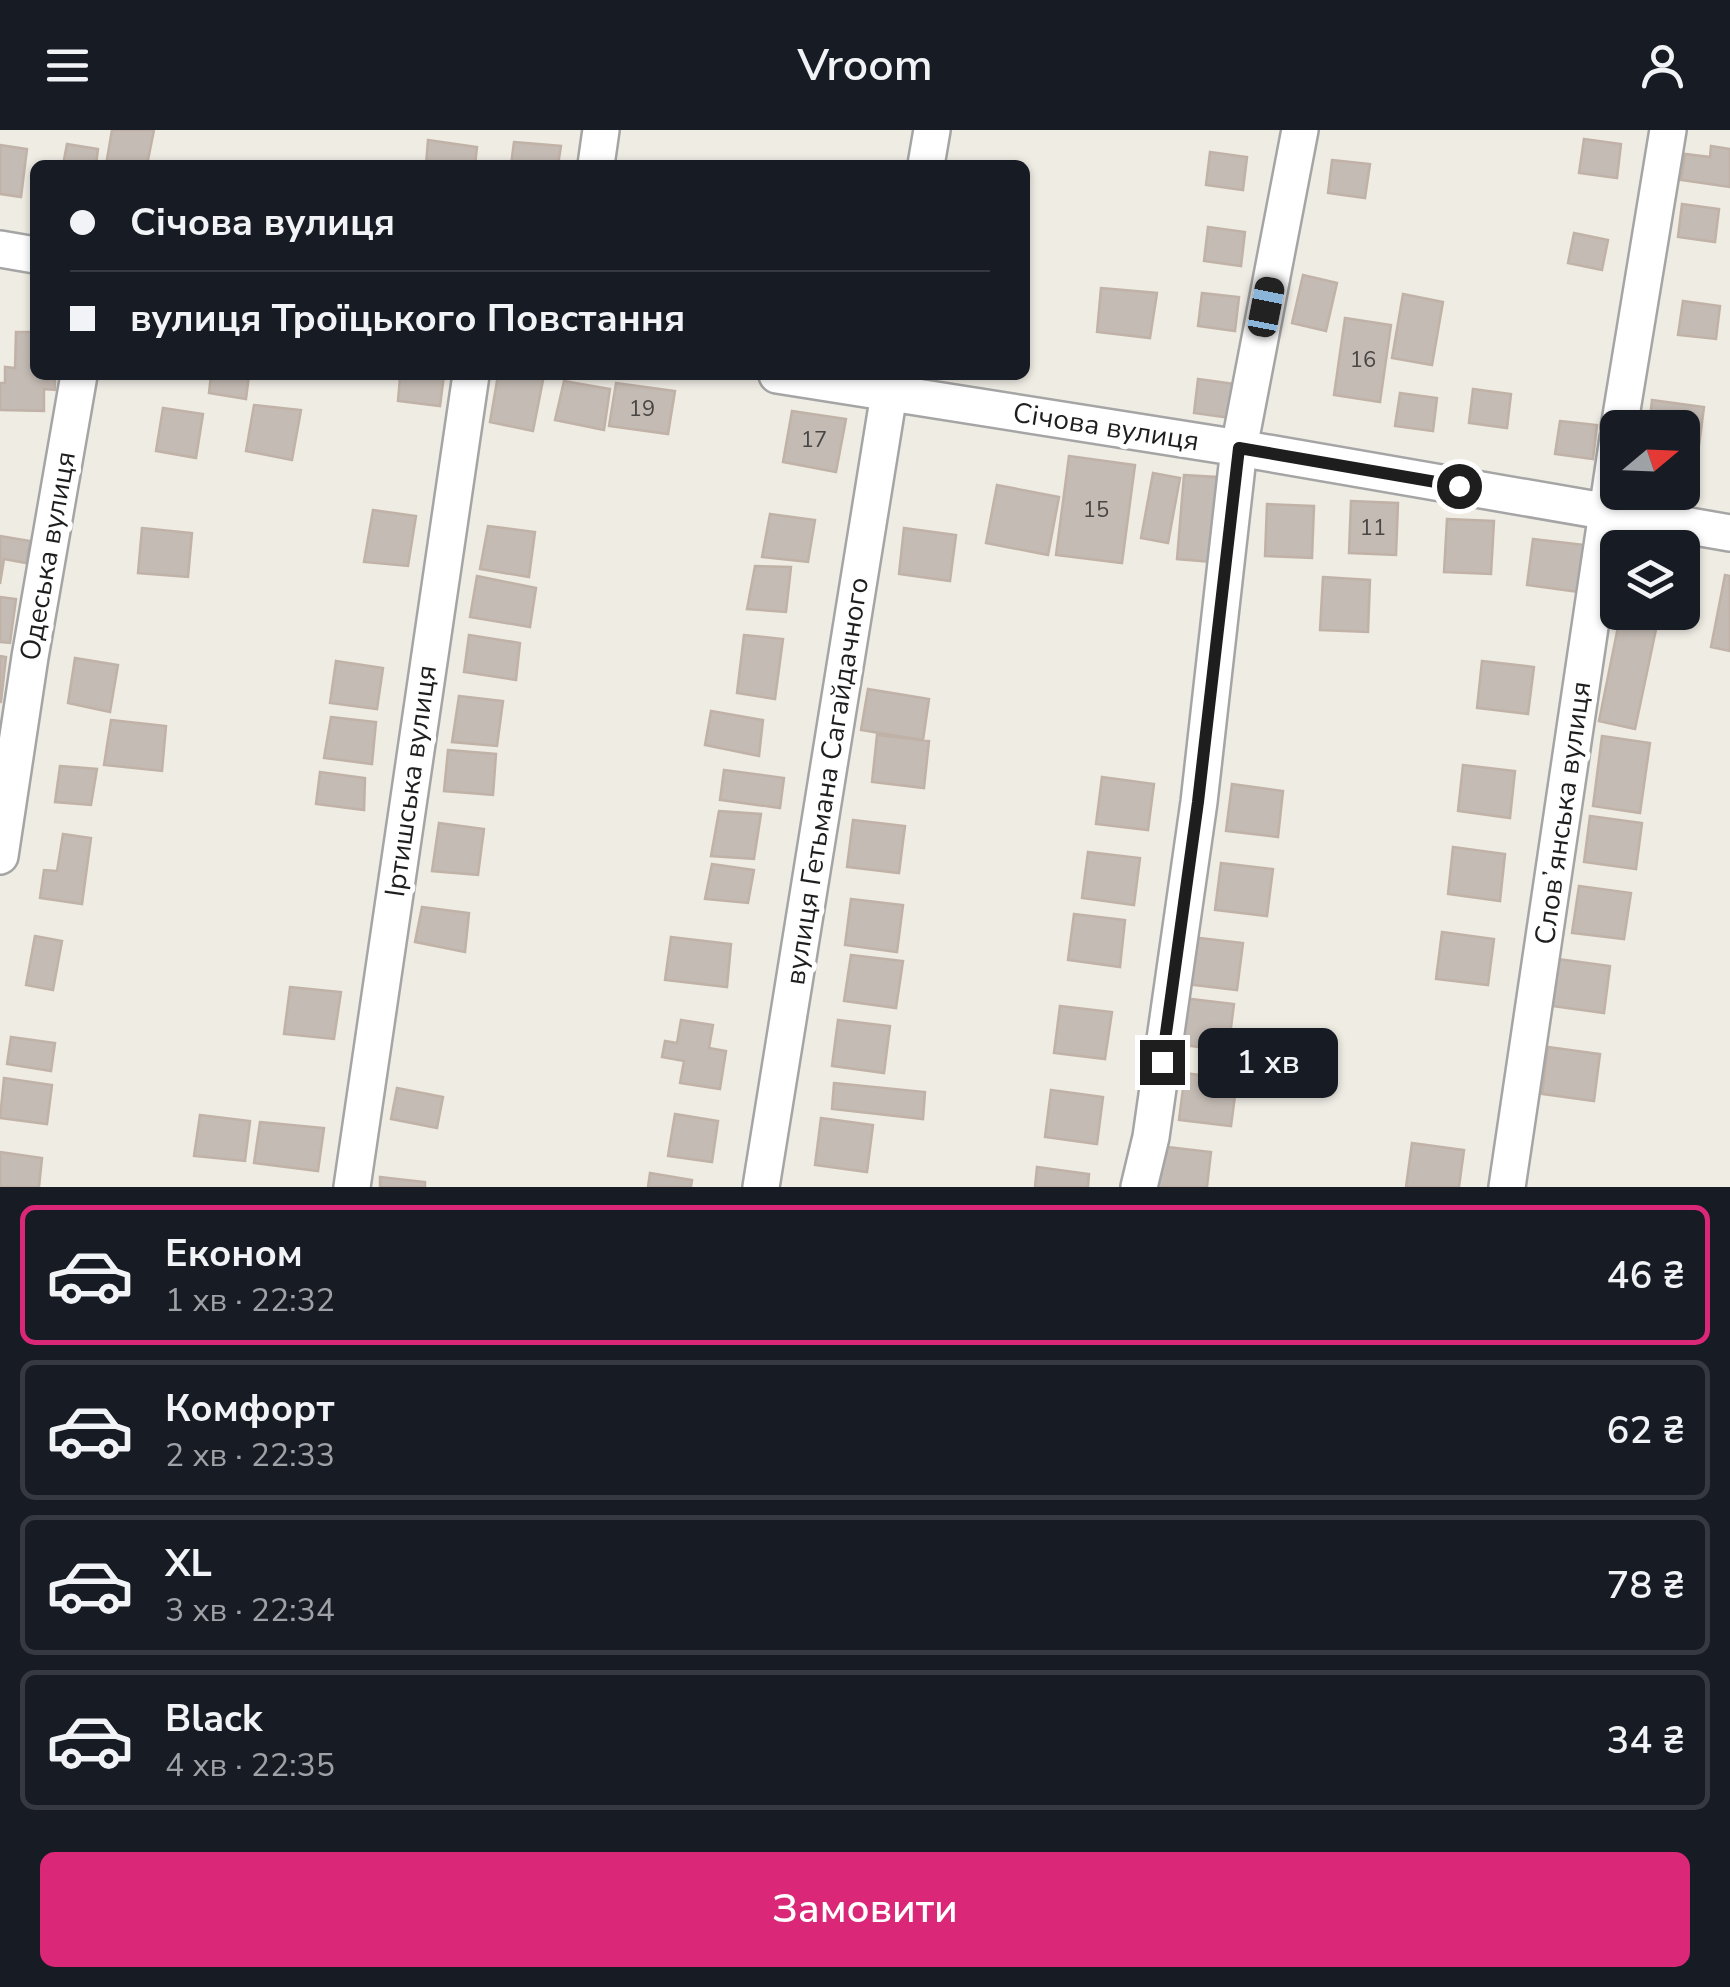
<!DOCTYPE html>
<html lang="uk">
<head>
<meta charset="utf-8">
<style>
	body { margin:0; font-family:"Nunito Sans",sans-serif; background:#20242c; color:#f1f3f6; height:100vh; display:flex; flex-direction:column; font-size:38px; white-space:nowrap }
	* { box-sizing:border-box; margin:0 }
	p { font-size:32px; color:#9ea1a6 }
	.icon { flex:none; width:55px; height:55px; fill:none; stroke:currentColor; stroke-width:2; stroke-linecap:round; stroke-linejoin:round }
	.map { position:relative; height:1057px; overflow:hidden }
	.drawer { display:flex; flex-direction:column; background:#171b24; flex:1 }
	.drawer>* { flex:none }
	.hud { position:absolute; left:30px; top:30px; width:1000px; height:220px; border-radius:15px; box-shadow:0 2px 8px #0004; display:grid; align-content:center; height:220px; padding:0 40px; background:#171b24 }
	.needle { width:65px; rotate:71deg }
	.controls { position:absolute; left:1600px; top:280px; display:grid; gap:20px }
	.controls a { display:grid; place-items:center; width:100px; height:100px; border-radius:15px; background:#171b24; box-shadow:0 2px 8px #0004; font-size:50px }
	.end { position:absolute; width:45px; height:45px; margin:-22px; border:12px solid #1e1e1e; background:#fff; box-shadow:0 0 0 5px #fff }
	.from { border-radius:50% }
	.bubble { position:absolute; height:70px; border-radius:15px; background:#171b24; box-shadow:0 2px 8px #0004; font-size:32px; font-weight:600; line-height:70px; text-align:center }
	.car { position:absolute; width:30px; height:60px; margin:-30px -15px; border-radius:12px; box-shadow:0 0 8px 2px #0007; background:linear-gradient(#222 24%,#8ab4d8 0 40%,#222 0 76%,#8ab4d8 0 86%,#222 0) }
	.hud b { display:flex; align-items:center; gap:35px; height:95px; font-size:38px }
	.hud b+b { border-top:2px solid #363941 }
	.hud i { width:25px; height:25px; background:#f1f3f6 }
	ul { padding:18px 0 0; list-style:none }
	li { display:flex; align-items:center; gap:30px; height:140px; margin:0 20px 15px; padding:0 20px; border:5px solid #363941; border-radius:15px }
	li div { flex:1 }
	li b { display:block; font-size:38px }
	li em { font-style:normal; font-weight:600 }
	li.on { border-color:#db2777 }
	li>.icon { width:90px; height:90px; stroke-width:1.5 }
	.button { display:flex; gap:20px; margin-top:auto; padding:20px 40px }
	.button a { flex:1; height:115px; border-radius:15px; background:#db2777; color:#fff; font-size:40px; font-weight:600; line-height:115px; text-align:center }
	header { display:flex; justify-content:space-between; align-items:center; height:130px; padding:0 40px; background:#171b24; font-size:45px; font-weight:600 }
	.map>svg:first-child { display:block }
</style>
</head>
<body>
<header><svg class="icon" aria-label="menu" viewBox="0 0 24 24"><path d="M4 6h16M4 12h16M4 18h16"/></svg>Vroom<svg class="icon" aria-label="person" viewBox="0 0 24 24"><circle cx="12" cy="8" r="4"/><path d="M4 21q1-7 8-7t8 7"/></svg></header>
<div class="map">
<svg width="1730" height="1057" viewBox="0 0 1730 1057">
	<rect width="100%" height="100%" fill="#efece4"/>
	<path fill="#c4bbb4" stroke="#c1b2a7" stroke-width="2.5" d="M 112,0 L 154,0 L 147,35 L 106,35 Z
		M 1584,9 L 1621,14 L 1617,48 L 1579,43 Z
		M 428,10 L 477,17 L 475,35 L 426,35 Z
		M 514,12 L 561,16 L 558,35 L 511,35 Z
		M 67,14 L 98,19 L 96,35 L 63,35 Z
		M 0,15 L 27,19 L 21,67 L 0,64 Z
		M 1711,16 L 1730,19 L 1730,57 L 1681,50 L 1685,24 L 1710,27 Z
		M 1210,22 L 1247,27 L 1243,60 L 1206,55 Z
		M 1332,30 L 1370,34 L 1365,68 L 1328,63 Z
		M 1682,74 L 1719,79 L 1715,112 L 1678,107 Z
		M 1208,97 L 1245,102 L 1241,136 L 1204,131 Z
		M 1574,103 L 1608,110 L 1602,140 L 1568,133 Z
		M 1303,145 L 1337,153 L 1326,201 L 1292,193 Z
		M 1101,158 L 1157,163 L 1150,208 L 1097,202 Z
		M 1202,163 L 1239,167 L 1235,201 L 1198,196 Z
		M 1403,164 L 1443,172 L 1432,235 L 1392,228 Z
		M 1683,171 L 1720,176 L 1716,209 L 1678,205 Z
		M 1345,188 L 1391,195 L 1380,272 L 1334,265 Z
		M 16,202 L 35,202 L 35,245 L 55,245 L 55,260 L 44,259 L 44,281 L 0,280 L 0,253 L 5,253 L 5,237 L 15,238 Z
		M 211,245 L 249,245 L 246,269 L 209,263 Z
		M 413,245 L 444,245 L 440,276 L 398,271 L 400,247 L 413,247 Z
		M 498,245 L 544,245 L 533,301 L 490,292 Z
		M 1198,249 L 1235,254 L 1231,288 L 1194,283 Z
		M 564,251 L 610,259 L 604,300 L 555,290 Z
		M 616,253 L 675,261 L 668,304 L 609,296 Z
		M 1473,259 L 1511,264 L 1507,298 L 1469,293 Z
		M 1400,263 L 1437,268 L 1433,301 L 1395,296 Z
		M 1652,270 L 1704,277 L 1698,323 L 1682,321 L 1682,298 L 1649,298 Z
		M 254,275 L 301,280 L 292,330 L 246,321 Z
		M 163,278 L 203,284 L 196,328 L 156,321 Z
		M 792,281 L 846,289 L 836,342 L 783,332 Z
		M 1560,291 L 1597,295 L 1593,329 L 1555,324 Z
		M 1069,326 L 1135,335 L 1122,433 L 1056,425 Z
		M 1153,343 L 1180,348 L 1168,413 L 1141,408 Z
		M 1184,345 L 1217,347 L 1211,432 L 1177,429 Z
		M 997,355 L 1059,367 L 1048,425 L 986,413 Z
		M 1351,371 L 1398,373 L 1396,425 L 1349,423 Z
		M 1267,374 L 1314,376 L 1312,428 L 1265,426 Z
		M 373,380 L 416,386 L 408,436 L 364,432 Z
		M 770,384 L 815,390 L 808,432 L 762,427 Z
		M 1447,389 L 1494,391 L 1491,444 L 1444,442 Z
		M 488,396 L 535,402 L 529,447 L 480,439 Z
		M 142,398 L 192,403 L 188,447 L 138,443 Z
		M 904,398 L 956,405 L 950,451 L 899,444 Z
		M 0,406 L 30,411 L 26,433 L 4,429 L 0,454 Z
		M 1533,409 L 1585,415 L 1579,462 L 1527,455 Z
		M 755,436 L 791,437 L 786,482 L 747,479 Z
		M 1725,445 L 1730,446 L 1730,521 L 1711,517 Z
		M 477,446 L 536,458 L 530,497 L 470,487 Z
		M 1323,447 L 1370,450 L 1368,502 L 1320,500 Z
		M 0,467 L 16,469 L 10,513 L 0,512 Z
		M 1621,482 L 1658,490 L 1635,599 L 1599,591 Z
		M 469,505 L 520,513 L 516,550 L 464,542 Z
		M 744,505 L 783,509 L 775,569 L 737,563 Z
		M 0,526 L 6,527 L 1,572 L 0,572 Z
		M 75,528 L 118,535 L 110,582 L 68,573 Z
		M 336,531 L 383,538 L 377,579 L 330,573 Z
		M 1482,531 L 1534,537 L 1528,584 L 1477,578 Z
		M 868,559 L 929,569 L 923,610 L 861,600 Z
		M 459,566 L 503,571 L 497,616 L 452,612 Z
		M 711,581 L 763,590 L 759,626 L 705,615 Z
		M 331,587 L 376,592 L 372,634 L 324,628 Z
		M 111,590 L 166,596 L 162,641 L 104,635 Z
		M 877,605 L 929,611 L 924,658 L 872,652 Z
		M 1602,606 L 1650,613 L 1640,683 L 1593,676 Z
		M 448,620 L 496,624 L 493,665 L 444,661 Z
		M 1463,635 L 1515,641 L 1510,688 L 1458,681 Z
		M 60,636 L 97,639 L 91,675 L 55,672 Z
		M 724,640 L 784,648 L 780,678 L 720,670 Z
		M 320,642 L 365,648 L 364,680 L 316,674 Z
		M 1102,647 L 1154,654 L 1148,700 L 1096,694 Z
		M 1232,654 L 1283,661 L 1278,707 L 1226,701 Z
		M 719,681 L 761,684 L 754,729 L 711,726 Z
		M 1590,686 L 1642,693 L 1636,739 L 1584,732 Z
		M 853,690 L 905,696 L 899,743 L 847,737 Z
		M 439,693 L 484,699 L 478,745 L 432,741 Z
		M 63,704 L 91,708 L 82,774 L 40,768 L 44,740 L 57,741 Z
		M 1453,717 L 1505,724 L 1500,771 L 1448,764 Z
		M 1088,722 L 1140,728 L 1134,775 L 1082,768 Z
		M 1221,733 L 1273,739 L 1267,786 L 1215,780 Z
		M 712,734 L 754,740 L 748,773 L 705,769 Z
		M 1579,756 L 1631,763 L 1624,809 L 1572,803 Z
		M 851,769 L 903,775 L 897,822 L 845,815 Z
		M 422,777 L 469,783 L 465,822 L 415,812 Z
		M 1074,784 L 1125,790 L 1120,837 L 1068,830 Z
		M 1442,802 L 1494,809 L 1488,855 L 1436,849 Z
		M 35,806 L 62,811 L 53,860 L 26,855 Z
		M 671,807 L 731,814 L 727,857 L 665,850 Z
		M 1191,807 L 1243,813 L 1237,860 L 1185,854 Z
		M 851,825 L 903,831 L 896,878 L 844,871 Z
		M 1558,829 L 1610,836 L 1604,883 L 1552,876 Z
		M 290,857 L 341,862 L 334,909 L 284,904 Z
		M 1183,868 L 1234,874 L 1228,921 L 1176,914 Z
		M 1060,876 L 1112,882 L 1105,929 L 1054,923 Z
		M 681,890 L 713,895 L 709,918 L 726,921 L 720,959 L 680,953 L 684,931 L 662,927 L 665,911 L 677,913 Z
		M 838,890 L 890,896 L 884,943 L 832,936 Z
		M 11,907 L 55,913 L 51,941 L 7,934 Z
		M 1548,917 L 1600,924 L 1594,971 L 1542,964 Z
		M 1185,943 L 1237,950 L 1231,996 L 1179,990 Z
		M 4,948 L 52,955 L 47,994 L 0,988 Z
		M 834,953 L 925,962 L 923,989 L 832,979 Z
		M 397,958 L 443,967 L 437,998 L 391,989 Z
		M 1051,960 L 1103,967 L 1097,1014 L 1045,1007 Z
		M 675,984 L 718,991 L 712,1032 L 668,1026 Z
		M 200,985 L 250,991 L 245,1031 L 194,1026 Z
		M 821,988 L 873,995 L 867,1042 L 815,1035 Z
		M 260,992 L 324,998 L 318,1041 L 254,1033 Z
		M 1412,1013 L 1464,1020 L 1459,1057 L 1406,1057 Z
		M 1159,1016 L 1211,1022 L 1207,1057 L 1154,1057 Z
		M 0,1022 L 42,1028 L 39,1057 L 0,1057 Z
		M 1037,1037 L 1089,1044 L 1088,1057 L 1035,1057 Z
		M 650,1043 L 692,1050 L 691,1057 L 648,1057 Z
		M 380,1047 L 425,1052 L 425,1057 L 380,1057 Z"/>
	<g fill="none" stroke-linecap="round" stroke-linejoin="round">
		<defs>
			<path id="street" d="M 596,35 L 601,0
				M 926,35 L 932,0
				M 0,119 L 35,125
				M 777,245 L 1239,318 L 1730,403
				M 1619,298 L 1668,0
				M 0,726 L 30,527 L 79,245
				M 352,1057 L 471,245
				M 761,1057 L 892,245
				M 1139,1057 L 1151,1007 L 1199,672 L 1239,318 L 1300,0
				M 1507,1057 L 1618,308"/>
		</defs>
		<use href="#street" stroke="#a5a5a5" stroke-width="40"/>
		<use href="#street" stroke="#fff" stroke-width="35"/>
	</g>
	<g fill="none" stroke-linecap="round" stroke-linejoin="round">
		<path stroke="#1e1e1e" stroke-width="12" d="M 1162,932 L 1198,672 L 1239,318 L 1459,356"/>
	</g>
	<g text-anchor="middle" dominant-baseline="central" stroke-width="10" stroke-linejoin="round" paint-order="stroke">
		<g font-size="22" fill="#484544">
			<text x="1363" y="230">16</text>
			<text x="642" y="279">19</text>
			<text x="814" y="310">17</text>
			<text x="1096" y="380">15</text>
			<text x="1373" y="398">11</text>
		</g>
		<g font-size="28" fill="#1e1e1e" stroke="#fff">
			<text transform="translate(1106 297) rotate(9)">Січова вулиця</text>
			<text transform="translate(48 426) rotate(-80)">Одеська вулиця</text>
			<text transform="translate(411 651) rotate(-82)">Іртишська вулиця</text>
			<text transform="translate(827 651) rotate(-81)">вулиця Гетьмана Сагайдачного</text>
			<text transform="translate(1563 683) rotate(-82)">Словʼянська вулиця</text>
		</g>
	</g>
</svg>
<div class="controls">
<a><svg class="needle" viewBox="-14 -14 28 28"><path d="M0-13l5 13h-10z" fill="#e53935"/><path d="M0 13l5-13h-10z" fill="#9ea1a6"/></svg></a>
<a><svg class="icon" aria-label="layers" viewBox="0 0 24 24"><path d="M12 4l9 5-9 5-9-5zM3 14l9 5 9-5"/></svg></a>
</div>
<i class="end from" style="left:1459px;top:356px"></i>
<i class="end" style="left:1162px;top:932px"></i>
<div class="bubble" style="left:1198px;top:898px;width:140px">1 хв</div>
<i class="car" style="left:1266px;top:177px;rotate:11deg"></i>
<div class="hud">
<b><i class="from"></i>Січова вулиця</b>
<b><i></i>вулиця Троїцького Повстання</b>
</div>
</div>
<section class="drawer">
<ul>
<li class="on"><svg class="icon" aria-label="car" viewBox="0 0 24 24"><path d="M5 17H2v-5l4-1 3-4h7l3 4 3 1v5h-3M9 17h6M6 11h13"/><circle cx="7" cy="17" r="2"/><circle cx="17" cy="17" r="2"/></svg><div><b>Економ</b><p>1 хв · 22:32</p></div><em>46 ₴</em></li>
<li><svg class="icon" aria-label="car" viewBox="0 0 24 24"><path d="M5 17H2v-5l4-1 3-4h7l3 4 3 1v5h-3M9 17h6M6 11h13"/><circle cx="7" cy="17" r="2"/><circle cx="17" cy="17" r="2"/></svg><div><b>Комфорт</b><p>2 хв · 22:33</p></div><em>62 ₴</em></li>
<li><svg class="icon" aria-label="car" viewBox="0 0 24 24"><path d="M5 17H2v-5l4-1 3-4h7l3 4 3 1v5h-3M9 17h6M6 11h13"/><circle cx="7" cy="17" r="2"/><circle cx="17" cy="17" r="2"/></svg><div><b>XL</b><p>3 хв · 22:34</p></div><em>78 ₴</em></li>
<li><svg class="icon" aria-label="car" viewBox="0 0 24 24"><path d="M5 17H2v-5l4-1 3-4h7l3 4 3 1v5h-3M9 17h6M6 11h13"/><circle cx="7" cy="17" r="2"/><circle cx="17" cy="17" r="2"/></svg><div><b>Black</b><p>4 хв · 22:35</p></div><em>34 ₴</em></li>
</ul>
<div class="button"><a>Замовити</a></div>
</section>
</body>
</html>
